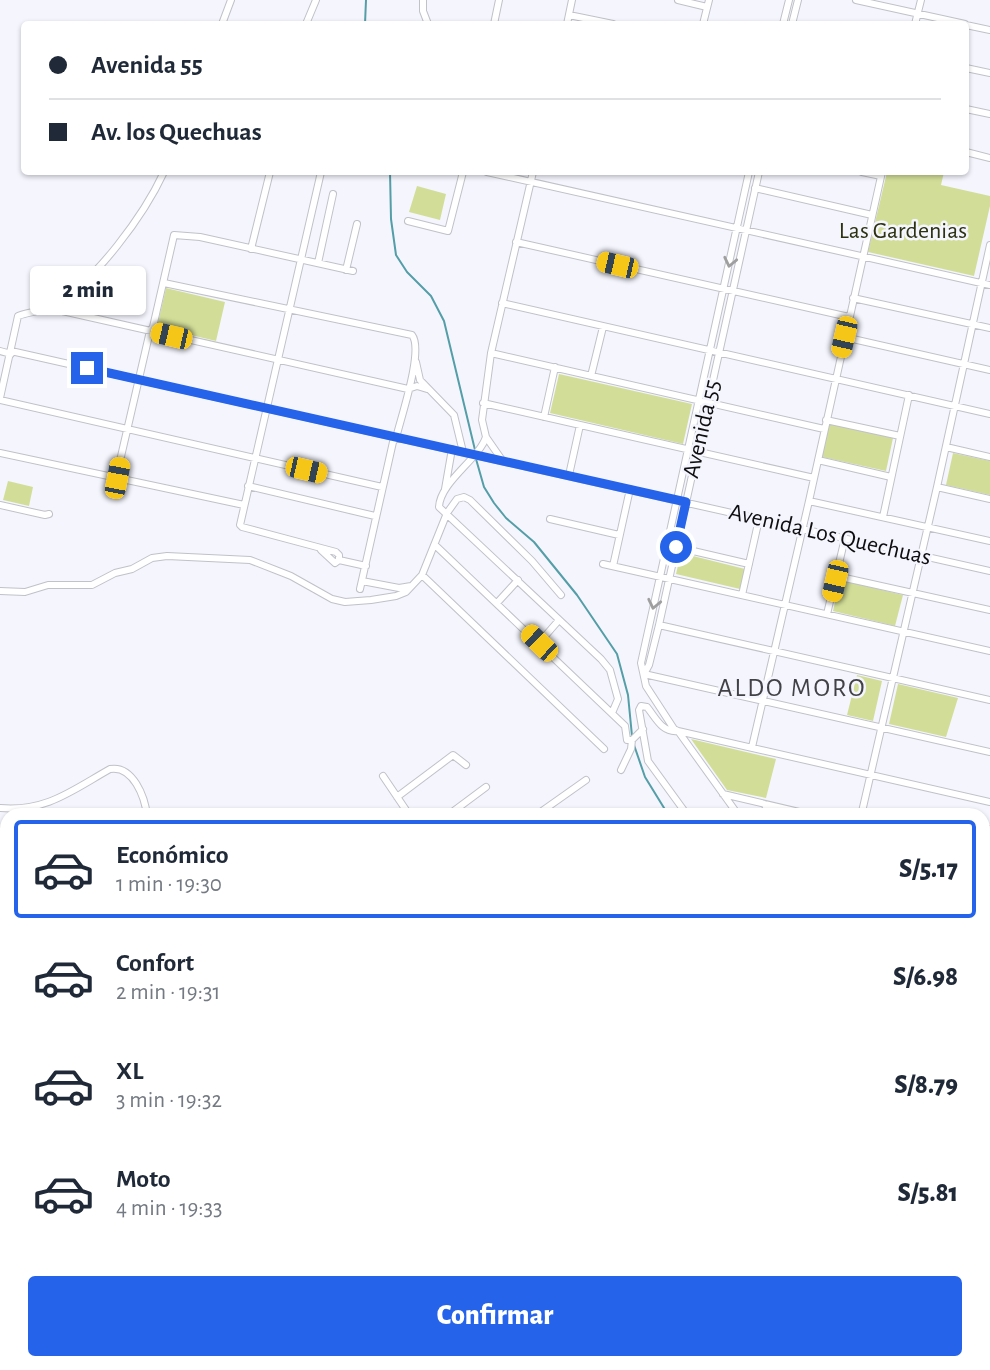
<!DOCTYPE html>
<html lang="es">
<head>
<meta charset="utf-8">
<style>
	body { margin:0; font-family:"Alegreya Sans",sans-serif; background:#f2f2f3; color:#1f2937; height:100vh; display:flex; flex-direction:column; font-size:26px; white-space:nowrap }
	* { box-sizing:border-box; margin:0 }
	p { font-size:23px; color:#747a83 }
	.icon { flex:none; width:38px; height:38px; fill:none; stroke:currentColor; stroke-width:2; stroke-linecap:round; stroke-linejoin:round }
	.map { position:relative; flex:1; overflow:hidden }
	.details { position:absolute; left:0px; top:808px; width:990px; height:562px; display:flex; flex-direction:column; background:#fff; border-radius:21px 21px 0 0; box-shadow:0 2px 5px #0004 }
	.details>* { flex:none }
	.top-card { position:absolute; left:21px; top:21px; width:948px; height:154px; border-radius:7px; box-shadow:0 2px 5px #0004; display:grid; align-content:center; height:154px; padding:0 28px; background:#fff }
	.end { position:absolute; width:32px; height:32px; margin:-16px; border:9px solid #2563eb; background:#fff; box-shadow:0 0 0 4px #fff }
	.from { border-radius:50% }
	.bubble { position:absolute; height:49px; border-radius:7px; background:#fff; box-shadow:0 2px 5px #0004; font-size:23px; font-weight:800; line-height:49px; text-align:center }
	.car { position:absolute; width:21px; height:42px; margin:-21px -10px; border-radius:9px; box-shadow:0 0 5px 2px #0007; background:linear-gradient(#f5c518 24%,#345 0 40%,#f5c518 0 76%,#345 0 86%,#f5c518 0) }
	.top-card b { display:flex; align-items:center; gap:24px; height:66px; font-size:26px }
	.top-card b+b { border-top:2px solid #e0e1e3 }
	.top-card i { width:18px; height:18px; background:#1f2937 }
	ul { padding:12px 0 0; list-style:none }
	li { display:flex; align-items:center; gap:21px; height:98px; margin:0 14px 10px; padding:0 14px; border:4px solid transparent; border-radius:7px }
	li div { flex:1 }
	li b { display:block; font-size:26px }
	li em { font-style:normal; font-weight:800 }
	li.on { border-color:#2563eb }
	li>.icon { width:63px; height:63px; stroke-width:1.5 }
	.cta { display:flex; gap:14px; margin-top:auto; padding:14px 28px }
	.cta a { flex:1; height:80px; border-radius:7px; background:#2563eb; color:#fff; font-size:28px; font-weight:800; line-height:80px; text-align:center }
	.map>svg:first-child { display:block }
</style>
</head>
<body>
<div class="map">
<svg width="990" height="1370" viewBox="0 0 990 1370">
	<rect width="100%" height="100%" fill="#f5f5fe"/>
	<path fill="#d2de98" d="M 887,172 L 944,172 L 941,185 L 990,196 L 990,206 L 974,276 L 868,252 Z
		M 417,186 L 446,194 L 440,220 L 409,212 Z
		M 166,288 L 225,302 L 216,341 L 157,327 Z
		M 559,374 L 692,404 L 683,444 L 550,413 Z
		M 829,424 L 893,438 L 886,471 L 822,457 Z
		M 953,453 L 990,461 L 990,495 L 946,485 Z
		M 8,481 L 33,487 L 29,506 L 3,500 Z
		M 681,553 L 745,569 L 740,589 L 676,574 Z
		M 840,580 L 903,595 L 895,626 L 833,611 Z
		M 857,675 L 882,681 L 873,721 L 847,715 Z
		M 898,684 L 958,698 L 946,737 L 889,724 Z
		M 691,739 L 776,759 L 766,798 L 727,790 Z"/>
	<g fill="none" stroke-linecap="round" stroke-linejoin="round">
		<path stroke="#549ea7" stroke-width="2" d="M 365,24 L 366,0
			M 390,172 L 391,219 L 396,255 L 407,272 L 431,296 L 444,321 L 475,450
			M 476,459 L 484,487 L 494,503 L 506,518 L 534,542 L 577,595 L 617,654 L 628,695 L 632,736
			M 634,745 L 645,777 L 669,816
			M 984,1250 L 990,1257"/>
		<defs>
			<path id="minor" d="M 423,0 L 423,11 L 428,24
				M 678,0 L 707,7
				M 856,0 L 965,24
				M 569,15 L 613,24
				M 222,24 L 231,0
				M 306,24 L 316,0
				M 494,24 L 499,0
				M 567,24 L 572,0
				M 703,24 L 709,0
				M 783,24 L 789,0
				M 792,24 L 798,0
				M 915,24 L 921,0
				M 966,25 L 990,30
				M 966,68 L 990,73
				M 966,109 L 990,114
				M 966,152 L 990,158
				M 321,172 L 240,525 L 242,527 L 336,552 L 339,555 L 339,560
				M 487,172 L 990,285
				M 533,172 L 491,353 L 482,420 L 486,437 C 479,459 440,482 439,507 L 601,659 L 610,670 L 618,699 L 612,713
				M 862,172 L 881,176
				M 755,188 L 872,215
				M 408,221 L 448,231 L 463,172
				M 516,242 L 849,317
				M 251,249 L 270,172
				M 318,263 L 333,194
				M 346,270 L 357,224
				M 164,283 L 412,335 C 424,350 401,417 396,438 L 393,442 L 360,589
				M 853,298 L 990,328
				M 502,303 L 990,414
				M 49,308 L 408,389 L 417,386 L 427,389
				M 844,337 L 990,370
				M 0,351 L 11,354
				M 11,351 L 990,571
				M 491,353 L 824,429
				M 416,362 L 420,380 L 454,415 L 463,452
				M 591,376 L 603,327
				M 0,398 L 18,316 C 29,312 44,311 54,305 C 96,281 144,215 164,172
				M 0,400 L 382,487
				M 483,403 L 814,478
				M 544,417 L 555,367
				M 826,420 L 900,436
				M 486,437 L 502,460
				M 946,447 L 990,457
				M 0,453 L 244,505
				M 818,460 L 891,477
				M 569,475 L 580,425
				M 116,478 L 150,331 L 153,327 L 174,235 L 200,237 L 353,271
				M 248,486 L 375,516
				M 937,487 L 990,499
				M 445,489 L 452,449
				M 809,501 L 990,541
				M 0,505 L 45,515 L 49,514
				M 883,517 L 909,395
				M 550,519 L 619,535
				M 435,545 L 625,726 L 627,740 L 632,740 L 643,729
				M 676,547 L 749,564
				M 321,550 L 335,563 L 339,560 L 366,566
				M 603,564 L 990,651
				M 613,566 L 630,489
				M 422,575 L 604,749
				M 836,576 L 990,610
				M 362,581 L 399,588 L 411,586
				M 0,591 L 25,592 L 48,585 L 92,585 L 115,573 L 132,569 L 152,558 L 167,556 L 250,560 L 291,576 L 332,599 L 345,602 L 371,600 L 396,596 L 406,592 L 422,575 L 447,513 L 457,499 L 464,497 L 470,500 L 532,561 L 561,595
				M 742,595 L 759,519
				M 497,603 L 518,580
				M 827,614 L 845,538
				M 659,625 L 990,700
				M 539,643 L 559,620
				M 644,674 L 649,665 L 659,625 L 759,172
				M 644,674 L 990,752
				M 752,747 L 809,501 L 882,172
				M 621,770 L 631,749 L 632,740
				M 383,776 L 410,816
				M 723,794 L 816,816
				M 397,797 L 453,755 L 466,765
				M 764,804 L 773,816
				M 0,808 C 46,812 71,791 110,769 C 133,765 145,797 147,816
				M 447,816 L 486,787
				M 535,816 L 586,780
				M 688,816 L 648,761 L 639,710 L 641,706 L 647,707 C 656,718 662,733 678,731 L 990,802
				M 739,816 L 678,731 L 674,729 L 646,686 L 641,663 L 749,172
				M 861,816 L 937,487 L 990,245
				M 984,857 L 990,829
				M 984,1003 L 990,974
				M 984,1078 L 990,1079
				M 984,1129 L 990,1130
				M 0,1355 L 7,1352
				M 67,1363 L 76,1370
				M 191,1363 L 197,1370
				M 337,1363 L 342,1370
				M 653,1363 L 658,1370
				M 792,1363 L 797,1370
				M 921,1363 L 926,1370
				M 92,1370 L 97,1363
				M 170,1370 L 179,1363
				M 682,1370 L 691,1363
				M 763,1370 L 772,1363
				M 836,1370 L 839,1363"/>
			<path id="major" d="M 984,904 L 990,875
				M 984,950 L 990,922
				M 851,1370 L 854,1363
				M 862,1370 L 865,1363"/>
		</defs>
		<use href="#minor" stroke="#c0c1c9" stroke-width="8"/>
		<use href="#major" stroke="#c0c1c9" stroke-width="10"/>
		<use href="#minor" stroke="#fff" stroke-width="6"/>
		<use href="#major" stroke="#fff" stroke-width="8"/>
	</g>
	<defs><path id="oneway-chevron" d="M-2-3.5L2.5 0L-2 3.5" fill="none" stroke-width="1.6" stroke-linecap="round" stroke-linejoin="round" transform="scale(1.75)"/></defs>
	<g stroke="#9f9fa0">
		<use href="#oneway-chevron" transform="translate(730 262) rotate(102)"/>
		<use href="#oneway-chevron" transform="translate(654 604) rotate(102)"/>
	</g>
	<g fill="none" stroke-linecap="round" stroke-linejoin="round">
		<path stroke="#2563eb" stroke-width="9" d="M 87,368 L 686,502 L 676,547"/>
	</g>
	<g text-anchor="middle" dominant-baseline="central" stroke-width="5" stroke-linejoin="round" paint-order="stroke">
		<g font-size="24" fill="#2c3110" stroke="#f5f5fe">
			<text x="903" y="231">Las Gardenias</text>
		</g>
		<g font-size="24" fill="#0f0f11" stroke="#f5f5fe">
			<text transform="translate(702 429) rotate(-77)">Avenida 55</text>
			<text transform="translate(830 535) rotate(13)">Avenida Los Quechuas</text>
		</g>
		<g font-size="26" letter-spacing="2" fill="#414147" stroke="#f5f5fe">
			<text x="792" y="688">ALDO MORO</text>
		</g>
	</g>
</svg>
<i class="end from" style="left:676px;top:547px"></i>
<i class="end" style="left:87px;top:368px"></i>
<div class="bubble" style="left:30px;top:266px;width:116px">2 min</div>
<i class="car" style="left:617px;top:265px;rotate:283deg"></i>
<i class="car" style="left:171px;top:336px;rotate:283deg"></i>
<i class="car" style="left:844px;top:337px;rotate:193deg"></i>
<i class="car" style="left:306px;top:470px;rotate:103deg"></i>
<i class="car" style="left:117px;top:478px;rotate:11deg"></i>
<i class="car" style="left:835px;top:581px;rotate:193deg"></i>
<i class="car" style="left:539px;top:643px;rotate:314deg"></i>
<div class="top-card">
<b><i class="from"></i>Avenida 55</b>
<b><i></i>Av. los Quechuas</b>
</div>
<section class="details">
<ul>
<li class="on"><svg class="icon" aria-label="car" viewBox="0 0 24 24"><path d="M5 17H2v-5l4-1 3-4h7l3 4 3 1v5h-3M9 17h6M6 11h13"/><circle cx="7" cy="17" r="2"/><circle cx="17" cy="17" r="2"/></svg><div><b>Económico</b><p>1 min · 19:30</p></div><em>S/5.17</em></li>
<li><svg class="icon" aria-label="car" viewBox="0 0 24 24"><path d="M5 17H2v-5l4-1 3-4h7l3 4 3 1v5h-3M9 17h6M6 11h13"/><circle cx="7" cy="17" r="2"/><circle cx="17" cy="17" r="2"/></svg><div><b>Confort</b><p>2 min · 19:31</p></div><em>S/6.98</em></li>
<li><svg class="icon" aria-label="car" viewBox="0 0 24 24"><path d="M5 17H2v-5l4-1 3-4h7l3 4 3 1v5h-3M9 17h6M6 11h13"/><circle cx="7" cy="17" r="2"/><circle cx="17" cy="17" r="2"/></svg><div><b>XL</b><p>3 min · 19:32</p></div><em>S/8.79</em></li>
<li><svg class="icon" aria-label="car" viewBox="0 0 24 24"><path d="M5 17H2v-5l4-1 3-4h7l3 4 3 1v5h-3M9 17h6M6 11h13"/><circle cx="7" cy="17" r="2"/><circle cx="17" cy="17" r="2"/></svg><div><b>Moto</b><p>4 min · 19:33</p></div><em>S/5.81</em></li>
</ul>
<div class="cta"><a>Confirmar</a></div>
</section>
</div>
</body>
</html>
